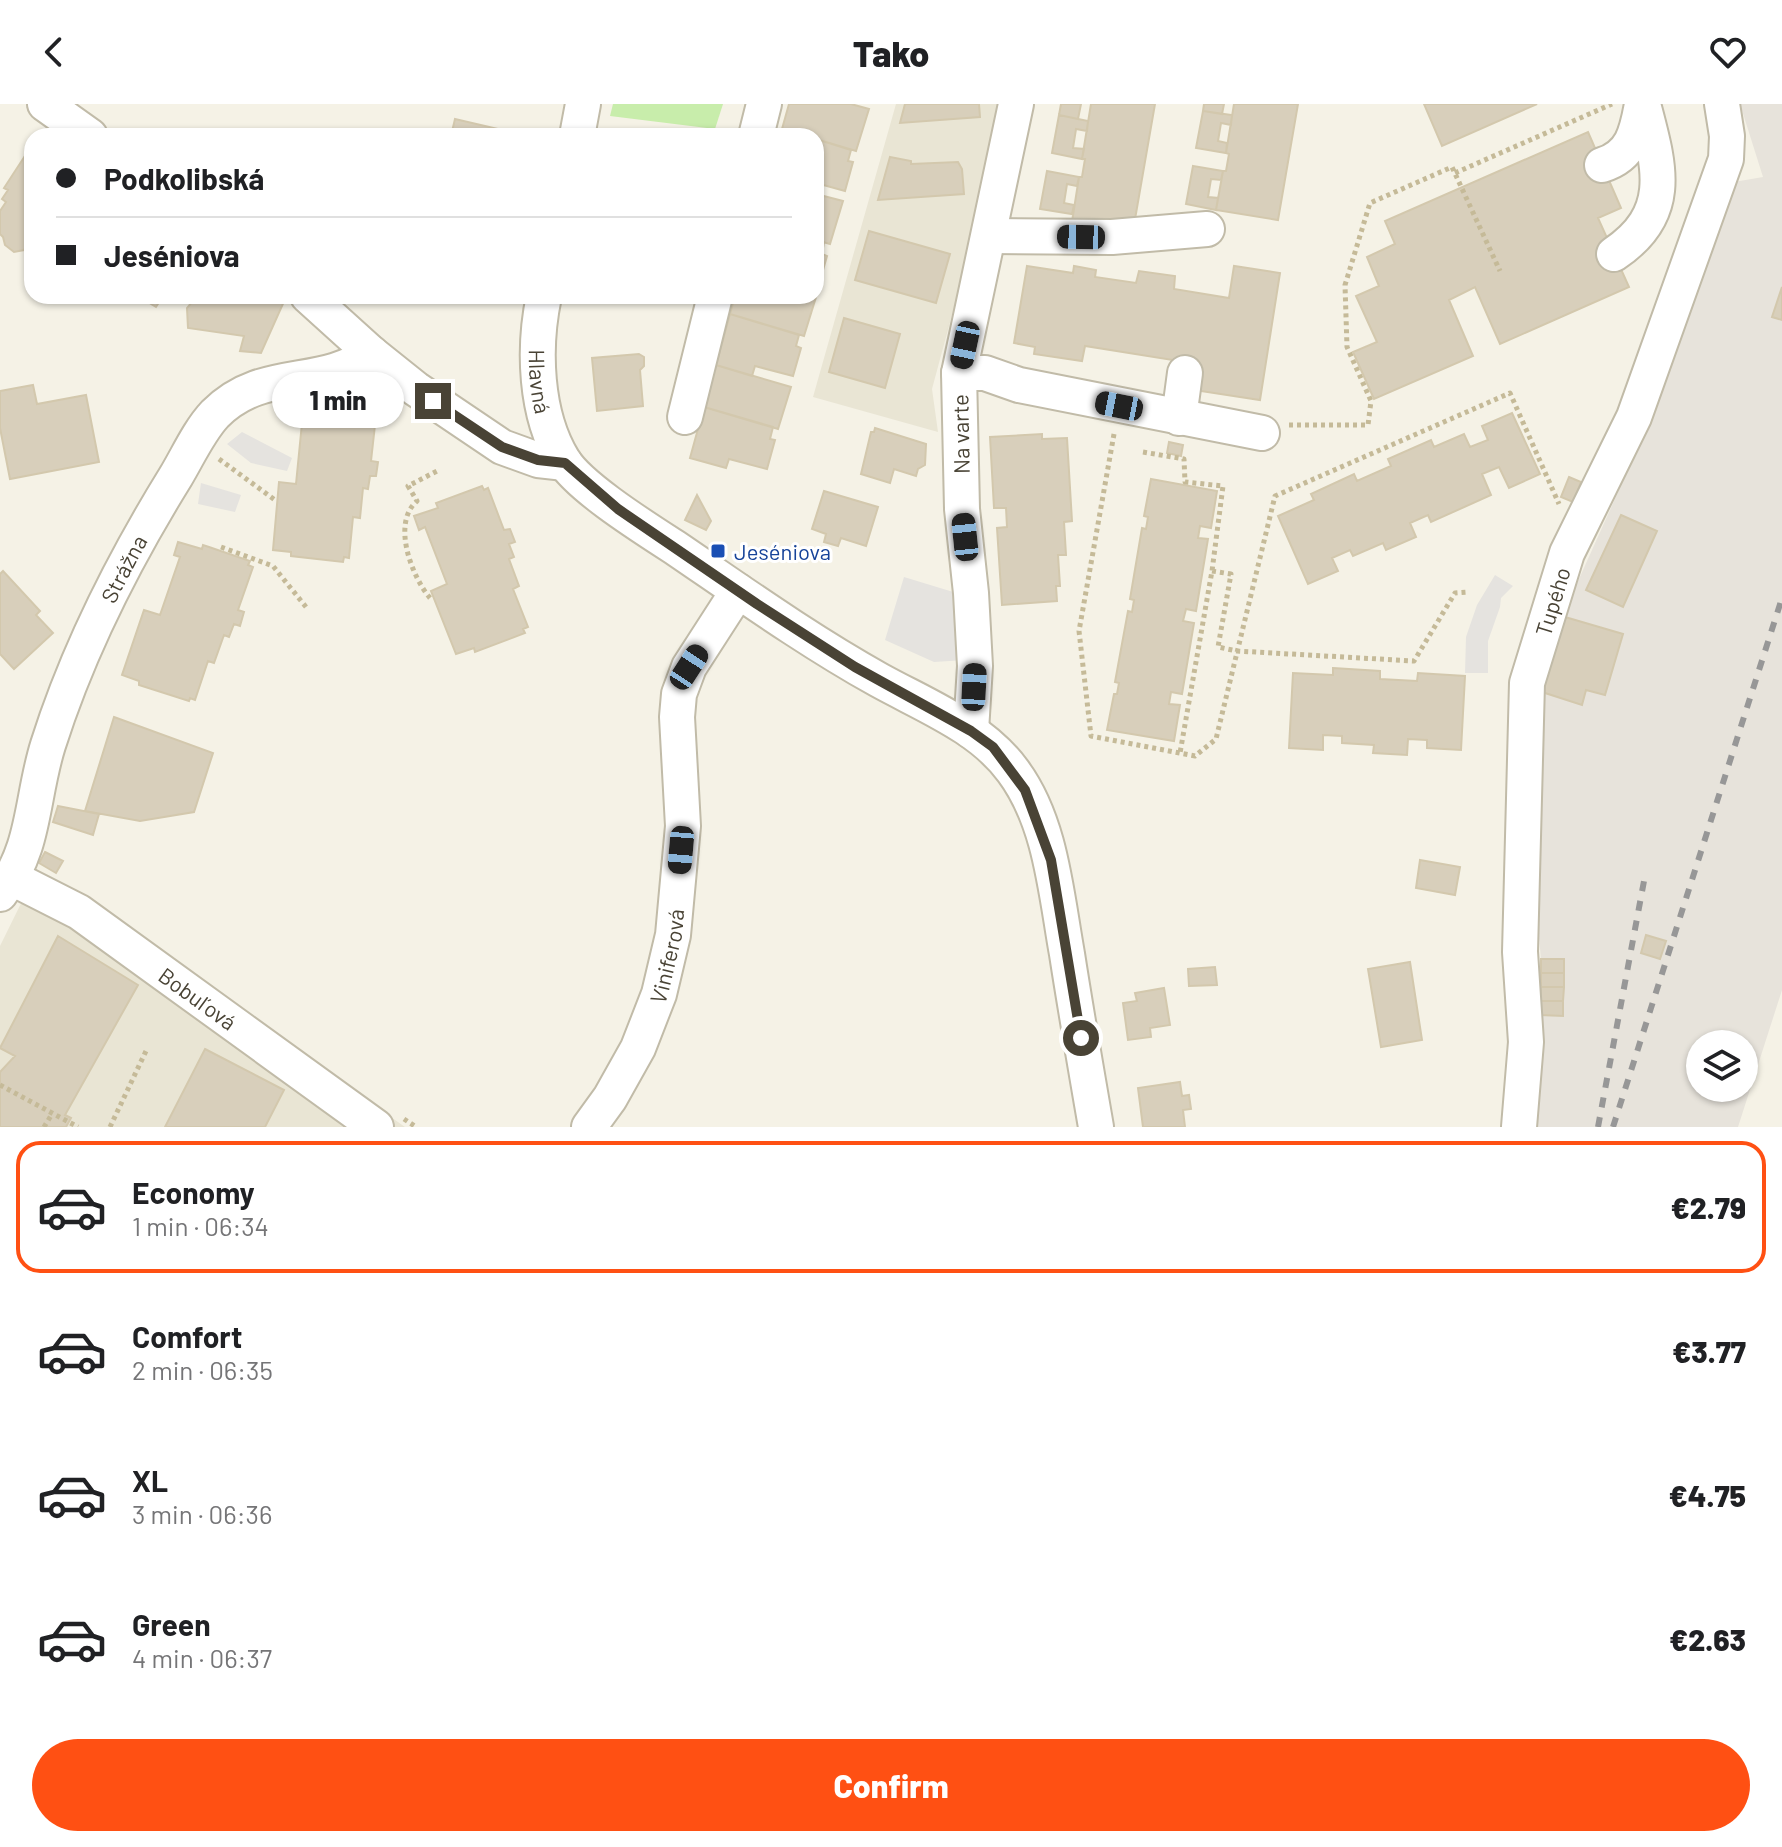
<!DOCTYPE html>
<html lang="en">
<head>
<meta charset="utf-8">
<style>
	body { margin:0; font-family:Barlow,sans-serif; background:#f6f6f6; color:#202124; height:100vh; display:flex; flex-direction:column; font-size:30px; white-space:nowrap }
	* { box-sizing:border-box; margin:0 }
	p { font-size:26px; color:#757577 }
	.icon { flex:none; width:44px; height:44px; fill:none; stroke:currentColor; stroke-width:2; stroke-linecap:round; stroke-linejoin:round }
	.map { position:relative; height:1023px; overflow:hidden }
	.panel { display:flex; flex-direction:column; background:#fff; flex:1 }
	.panel>* { flex:none }
	.guide { position:absolute; left:24px; top:24px; width:800px; height:176px; border-radius:24px; box-shadow:0 2px 6px #0004; display:grid; align-content:center; height:176px; padding:0 32px; background:#fff }
	.fabs { position:absolute; left:1686px; top:926px; display:grid; gap:16px }
	.fabs a { display:grid; place-items:center; width:72px; height:72px; border-radius:50%; background:#fff; box-shadow:0 2px 6px #0004; font-size:40px }
	.end { position:absolute; width:36px; height:36px; margin:-18px; border:10px solid #494335; background:#fff; box-shadow:0 0 0 4px #fff }
	.from { border-radius:50% }
	.bubble { position:absolute; height:56px; border-radius:28px; background:#fff; box-shadow:0 2px 6px #0004; font-size:26px; font-weight:800; line-height:56px; text-align:center }
	.car { position:absolute; width:24px; height:48px; margin:-24px -12px; border-radius:10px; box-shadow:0 0 6px 2px #0007; background:linear-gradient(#222 24%,#8ab4d8 0 40%,#222 0 76%,#8ab4d8 0 86%,#222 0) }
	.guide b { display:flex; align-items:center; gap:28px; height:76px; font-size:30px }
	.guide b+b { border-top:2px solid #e0e0e0 }
	.guide i { width:20px; height:20px; background:#202124 }
	ul { padding:14px 0 0; list-style:none }
	li { display:flex; align-items:center; gap:24px; height:132px; margin:0 16px 12px; padding:0 16px; border:4px solid transparent; border-radius:24px }
	li div { flex:1 }
	li b { display:block; font-size:30px }
	li em { font-style:normal; font-weight:800 }
	li.selected { border-color:#ff5013 }
	li>.icon { width:72px; height:72px; stroke-width:1.5 }
	.button { display:flex; gap:16px; margin-top:auto; padding:16px 32px }
	.button a { flex:1; height:92px; border-radius:48px; background:#ff5013; color:#fff; font-size:32px; font-weight:800; line-height:92px; text-align:center }
	header { display:flex; justify-content:space-between; align-items:center; height:104px; padding:0 32px; background:#fff; font-size:36px; font-weight:800 }
	.map>svg:first-child { display:block }
</style>
</head>
<body>
<header><svg class="icon" aria-label="back" viewBox="0 0 24 24"><path d="M15 5l-7 7 7 7"/></svg>Tako<svg class="icon" aria-label="heart" viewBox="0 0 24 24"><path d="M12 20l-8-8c-3-5 5-10 8-4 3-6 11-1 8 4z"/></svg></header>
<div class="map">
<svg width="1782" height="1023" viewBox="0 0 1782 1023">
	<rect width="100%" height="100%" fill="#f5f2e6"/>
	<path fill="#e9e5d4" d="M 896,0 L 997,0 L 964,166 L 932,285 L 938,328 L 813,293 Z
		M 36,769 L 85,798 L 405,1023 L 0,1023 L 0,842 Z"/>
	<path fill="#e7e3db" fill-rule="evenodd" d="M 1740,0 L 1782,0 L 1782,886 L 1738,1023 L 1529,1023 L 1540,911 L 1541,855 L 1534,782 L 1538,595 L 1547,546 L 1619,386 L 1728,79 L 1763,73 ZM 1700,940 L 1744,940 L 1744,984 L 1700,984 Z"/>
	<path fill="#c8edab" d="M 613,0 L 723,0 L 715,25 L 610,12 Z"/>
	<path fill="#e5e3df" d="M 242,328 L 292,354 L 287,367 L 251,359 L 227,340 Z
		M 201,379 L 241,391 L 235,408 L 198,400 Z
		M 1495,471 L 1513,482 L 1501,494 L 1500,503 L 1488,537 L 1488,569 L 1465,569 L 1466,533 L 1477,501 Z
		M 904,473 L 963,491 L 965,556 L 934,558 L 885,536 Z"/>
	<path fill="#d8cfbb" stroke="#d3c8ad" stroke-width="2" d="M 789,0 L 851,0 L 869,5 L 856,47 L 816,35 L 816,32 L 805,32 L 782,25 Z
		M 905,0 L 979,0 L 980,13 L 900,19 Z
		M 1061,0 L 1081,0 L 1078,15 L 1059,11 Z
		M 1091,0 L 1155,0 L 1134,121 L 1071,124 L 1079,73 L 1082,73 L 1085,55 L 1082,55 Z
		M 1204,0 L 1224,0 L 1222,10 L 1203,7 Z
		M 1234,0 L 1298,0 L 1278,116 L 1216,106 L 1223,67 L 1226,67 L 1229,50 L 1226,49 Z
		M 1424,0 L 1537,0 L 1442,42 Z
		M 1203,7 L 1232,11 L 1231,21 L 1221,19 L 1218,37 L 1227,39 L 1226,49 L 1196,44 Z
		M 1059,11 L 1088,17 L 1087,27 L 1076,25 L 1073,44 L 1084,45 L 1082,55 L 1052,49 Z
		M 455,15 L 498,25 L 497,32 L 451,32 Z
		M 1588,28 L 1621,104 L 1598,114 L 1629,183 L 1500,240 L 1475,183 L 1449,196 L 1473,252 L 1374,295 L 1353,248 L 1377,238 L 1356,192 L 1379,182 L 1367,153 L 1395,140 L 1385,117 Z
		M 816,35 L 851,46 L 848,57 L 853,58 L 845,87 L 816,79 Z
		M 32,41 L 32,122 L 28,127 L 30,136 L 24,146 L 14,148 L 5,141 L 3,133 L 0,130 L 0,107 L 6,98 L 2,95 L 8,86 L 4,84 Z
		M 890,53 L 911,57 L 911,60 L 958,58 L 962,65 L 964,90 L 878,96 Z
		M 1193,62 L 1223,67 L 1221,76 L 1211,75 L 1208,93 L 1218,94 L 1216,106 L 1186,100 Z
		M 1047,67 L 1079,73 L 1077,82 L 1067,80 L 1064,99 L 1074,101 L 1072,110 L 1040,105 Z
		M 816,90 L 843,97 L 830,140 L 816,136 Z
		M 869,127 L 950,150 L 936,199 L 855,176 Z
		M 816,136 L 824,138 L 822,150 L 827,152 L 819,180 L 816,179 Z
		M 1027,162 L 1073,169 L 1074,162 L 1096,166 L 1095,173 L 1136,179 L 1139,167 L 1175,172 L 1174,185 L 1229,194 L 1234,162 L 1280,169 L 1260,296 L 1194,286 L 1198,260 L 1085,242 L 1082,257 L 1034,250 L 1035,243 L 1014,239 Z
		M 1782,183 L 1782,216 L 1772,213 Z
		M 817,190 L 804,232 L 730,210 L 735,192 L 816,192 Z
		M 138,192 L 163,192 L 156,203 Z
		M 197,192 L 285,192 L 286,193 L 261,249 L 240,247 L 244,232 L 188,224 L 187,204 Z
		M 730,210 L 799,231 L 796,242 L 801,244 L 793,272 L 755,262 L 752,272 L 716,261 Z
		M 844,214 L 900,230 L 885,284 L 829,268 Z
		M 639,250 L 644,253 L 644,262 L 640,266 L 643,302 L 597,307 L 592,254 Z
		M 716,261 L 791,283 L 778,325 L 704,303 Z
		M 33,281 L 37,300 L 86,291 L 99,358 L 10,375 L 0,324 L 0,287 Z
		M 323,301 L 372,306 L 371,312 L 376,312 L 371,357 L 378,358 L 376,372 L 370,372 L 368,385 L 363,384 L 360,414 L 353,413 L 349,454 L 344,453 L 343,458 L 291,452 L 291,448 L 273,446 L 279,378 L 296,380 L 302,319 L 296,318 L 297,304 L 322,307 Z
		M 704,303 L 773,323 L 770,335 L 775,336 L 767,365 L 729,355 L 726,364 L 690,354 Z
		M 1512,309 L 1540,370 L 1509,384 L 1499,363 L 1482,370 L 1491,391 L 1431,418 L 1428,411 L 1410,419 L 1416,433 L 1386,446 L 1383,439 L 1353,452 L 1350,446 L 1332,454 L 1338,467 L 1308,480 L 1278,412 L 1314,396 L 1311,390 L 1354,370 L 1357,377 L 1391,362 L 1388,355 L 1431,336 L 1434,343 L 1464,330 L 1470,343 L 1488,336 L 1482,322 Z
		M 875,324 L 926,340 L 925,361 L 918,365 L 916,372 L 894,365 L 890,379 L 861,370 L 871,328 L 874,328 Z
		M 1042,330 L 1042,335 L 1067,334 L 1072,417 L 1064,418 L 1066,451 L 1058,451 L 1060,482 L 1056,482 L 1057,497 L 1002,501 L 997,424 L 1007,423 L 1006,404 L 994,404 L 990,333 Z
		M 1169,338 L 1183,341 L 1181,352 L 1167,349 Z
		M 1569,373 L 1581,378 L 1573,398 L 1561,393 Z
		M 1151,375 L 1217,387 L 1211,424 L 1200,422 L 1198,434 L 1208,435 L 1196,507 L 1186,505 L 1183,517 L 1194,519 L 1182,590 L 1171,588 L 1169,600 L 1180,601 L 1174,637 L 1107,626 L 1114,590 L 1117,590 L 1119,579 L 1115,578 L 1128,507 L 1132,508 L 1134,496 L 1130,495 L 1142,424 L 1146,425 L 1148,413 L 1144,412 Z
		M 482,382 L 484,386 L 488,384 L 504,426 L 510,425 L 515,438 L 509,440 L 514,453 L 509,455 L 519,482 L 513,485 L 528,523 L 523,525 L 525,529 L 475,548 L 474,544 L 456,550 L 431,487 L 447,480 L 425,423 L 419,426 L 414,412 L 438,404 L 436,399 Z
		M 824,387 L 878,403 L 866,442 L 841,434 L 838,442 L 824,438 L 826,430 L 812,425 Z
		M 697,391 L 711,417 L 706,426 L 685,416 Z
		M 1621,411 L 1657,427 L 1623,503 L 1586,486 Z
		M 178,438 L 202,445 L 203,441 L 209,443 L 250,457 L 248,461 L 253,463 L 238,506 L 244,508 L 240,522 L 234,520 L 229,533 L 224,531 L 214,559 L 208,557 L 195,596 L 190,594 L 189,597 L 139,581 L 139,577 L 122,571 L 144,506 L 160,511 L 180,453 L 174,451 Z
		M 3,467 L 40,507 L 36,511 L 53,529 L 14,565 L 0,550 L 0,470 Z
		M 1565,513 L 1623,530 L 1605,591 L 1586,586 L 1582,601 L 1542,588 Z
		M 1333,564 L 1380,567 L 1380,575 L 1417,577 L 1418,569 L 1465,572 L 1461,646 L 1427,644 L 1427,636 L 1408,635 L 1407,651 L 1373,649 L 1374,641 L 1342,639 L 1342,632 L 1323,631 L 1323,646 L 1289,644 L 1293,569 L 1333,571 Z
		M 114,613 L 213,649 L 194,708 L 140,717 L 85,707 Z
		M 58,702 L 99,710 L 93,731 L 53,718 Z
		M 45,748 L 63,757 L 56,769 L 39,759 Z
		M 1420,756 L 1460,763 L 1455,791 L 1416,784 Z
		M 1646,831 L 1666,837 L 1660,855 L 1641,849 Z
		M 58,832 L 138,881 L 65,1011 L 71,1014 L 66,1023 L 0,1023 L 0,968 L 15,952 L 0,944 Z
		M 1541,855 L 1564,855 L 1564,869 L 1541,869 Z
		M 1410,858 L 1422,936 L 1381,943 L 1368,865 Z
		M 1215,863 L 1217,881 L 1189,882 L 1188,865 Z
		M 1541,869 L 1564,869 L 1564,883 L 1541,883 Z
		M 1541,883 L 1564,883 L 1563,897 L 1540,897 Z
		M 1164,884 L 1170,921 L 1150,924 L 1151,933 L 1128,936 L 1123,899 L 1137,897 L 1135,889 Z
		M 1540,897 L 1563,897 L 1563,912 L 1540,911 Z
		M 205,945 L 284,986 L 265,1023 L 165,1023 Z
		M 1180,978 L 1182,992 L 1189,991 L 1191,1005 L 1183,1006 L 1185,1023 L 1143,1023 L 1138,984 Z"/>
	<g fill="none" stroke-linecap="round" stroke-linejoin="round">
		<defs>
			<g id="minor">
				<path d="M 45,0 L 90,32"/>
				<path d="M 577,32 L 583,0"/>
				<path d="M 756,32 L 764,0"/>
				<path d="M 1602,61 C 1632,52 1637,28 1642,0"/>
				<path d="M 989,132 L 1112,133 L 1207,125"/>
				<path d="M 1614,150 C 1675,109 1659,61 1643,0"/>
				<path d="M 308,192 L 371,249 L 416,285 L 502,343 L 538,356 L 565,359"/>
				<path id="s1" d="M 544,192 C 533,244 535,310 563,356 C 580,384 648,426 677,445 C 743,490 809,537 879,576 C 926,602 981,623 1013,667 C 1051,718 1056,789 1067,850 C 1076,908 1086,965 1096,1023"/>
				<path d="M 959,269 L 985,269 L 1019,281 L 1262,329"/>
				<path d="M 685,313 L 715,192"/>
				<path d="M 1179,314 L 1185,269"/>
				<path d="M 971,627 L 975,562 L 971,489 L 962,405 L 959,269 L 1016,0"/>
				<path id="s2" d="M 12,774 L 79,808 L 376,1023"/>
				<path id="s3" d="M 0,790 C 36,743 31,695 48,641 C 78,546 124,456 176,372 C 188,352 199,327 215,310 C 263,262 320,286 371,249"/>
				<path id="s4" d="M 589,1023 L 610,994 L 638,944 L 659,890 L 673,831 L 683,722 L 677,613 L 679,590 L 689,563 L 738,487"/>
				<path id="s5" d="M 1519,1023 L 1526,938 L 1520,848 L 1527,579 L 1567,449 L 1634,313 L 1726,55 L 1727,32 L 1722,0"/>
			</g>
		</defs>
		<use href="#minor" stroke="#c1bba8" stroke-width="38"/>
		<path stroke="#c5ba98" stroke-width="5" stroke-dasharray="4 4" stroke-linecap="butt" d="M 1455,69 L 1612,0
			M 1289,321 L 1368,321 L 1371,297 L 1347,243 L 1345,181 L 1370,99 L 1452,63 L 1500,167
			M 1114,330 L 1079,527 L 1091,632 L 1195,652 L 1216,635 L 1275,392 L 1510,289 L 1559,400
			M 1143,348 L 1184,355 L 1185,378 L 1223,382 L 1212,467 L 1180,649
			M 219,355 L 275,396
			M 221,443 L 273,462 L 306,503
			M 1212,467 L 1231,470 L 1218,543 L 1237,547 L 1414,557 L 1455,489 L 1468,488
			M 430,494 C 412,473 391,419 417,397 L 408,382 L 439,366
			M 0,981 L 78,1023
			M 404,1015 L 416,1023
			M 44,1023 L 52,1010
			M 110,1023 L 146,947"/>
		<use href="#minor" stroke="#fff" stroke-width="34"/>
		<path stroke="#979797" stroke-width="6" stroke-dasharray="10 10" stroke-linecap="butt" d="M 1598,1023 L 1644,777
			M 1613,1023 L 1782,494"/>
	</g>
	<g fill="none" stroke-linecap="round" stroke-linejoin="round">
		<path stroke="#494335" stroke-width="10" d="M 433,297 L 502,343 L 538,356 L 565,359 L 618,405 L 757,500 L 855,563 L 971,627 L 993,643 L 1025,686 L 1051,756 L 1081,934"/>
	</g>
	<rect fill="#1a4fb4" stroke="#fff" stroke-width="3" x="710" y="439" width="16" height="16" rx="4"/>
	<g text-anchor="middle" dominant-baseline="central" stroke-width="6" stroke-linejoin="round" paint-order="stroke">
		<g font-size="22" fill="#494335" stroke="#fff">
			<text stroke="none"><textPath href="#s1" startOffset="86">Hlavná</textPath></text>
			<text transform="translate(960 330) rotate(-91)">Na varte</text>
			<text stroke="none"><textPath href="#s3" startOffset="350">Strážna</textPath></text>
			<text stroke="none"><textPath href="#s5" startOffset="530">Tupého</textPath></text>
			<text stroke="none"><textPath href="#s4" startOffset="190">Viniferová</textPath></text>
			<text stroke="none"><textPath href="#s2" startOffset="222">Bobuľová</textPath></text>
		</g>
		<g font-size="22" fill="#164399" stroke="#fff" text-anchor="start">
			<text x="734" y="447">Jeséniova</text>
		</g>
	</g>
</svg>
<div class="fabs">
<a><svg class="icon" aria-label="layers" viewBox="0 0 24 24"><path d="M12 4l9 5-9 5-9-5zM3 14l9 5 9-5"/></svg></a>
</div>
<i class="end from" style="left:1081px;top:934px"></i>
<i class="end" style="left:433px;top:297px"></i>
<div class="bubble" style="left:272px;top:268px;width:132px">1 min</div>
<i class="car" style="left:1081px;top:133px;rotate:271deg"></i>
<i class="car" style="left:965px;top:241px;rotate:192deg"></i>
<i class="car" style="left:1119px;top:302px;rotate:281deg"></i>
<i class="car" style="left:965px;top:433px;rotate:354deg"></i>
<i class="car" style="left:689px;top:563px;rotate:33deg"></i>
<i class="car" style="left:974px;top:583px;rotate:3deg"></i>
<i class="car" style="left:681px;top:746px;rotate:185deg"></i>
<div class="guide">
<b><i class="from"></i>Podkolibská</b>
<b><i></i>Jeséniova</b>
</div>
</div>
<section class="panel">
<ul>
<li class="selected"><svg class="icon" aria-label="car" viewBox="0 0 24 24"><path d="M5 17H2v-5l4-1 3-4h7l3 4 3 1v5h-3M9 17h6M6 11h13"/><circle cx="7" cy="17" r="2"/><circle cx="17" cy="17" r="2"/></svg><div><b>Economy</b><p>1 min · 06:34</p></div><em>€2.79</em></li>
<li><svg class="icon" aria-label="car" viewBox="0 0 24 24"><path d="M5 17H2v-5l4-1 3-4h7l3 4 3 1v5h-3M9 17h6M6 11h13"/><circle cx="7" cy="17" r="2"/><circle cx="17" cy="17" r="2"/></svg><div><b>Comfort</b><p>2 min · 06:35</p></div><em>€3.77</em></li>
<li><svg class="icon" aria-label="car" viewBox="0 0 24 24"><path d="M5 17H2v-5l4-1 3-4h7l3 4 3 1v5h-3M9 17h6M6 11h13"/><circle cx="7" cy="17" r="2"/><circle cx="17" cy="17" r="2"/></svg><div><b>XL</b><p>3 min · 06:36</p></div><em>€4.75</em></li>
<li><svg class="icon" aria-label="car" viewBox="0 0 24 24"><path d="M5 17H2v-5l4-1 3-4h7l3 4 3 1v5h-3M9 17h6M6 11h13"/><circle cx="7" cy="17" r="2"/><circle cx="17" cy="17" r="2"/></svg><div><b>Green</b><p>4 min · 06:37</p></div><em>€2.63</em></li>
</ul>
<div class="button"><a>Confirm</a></div>
</section>
</body>
</html>
